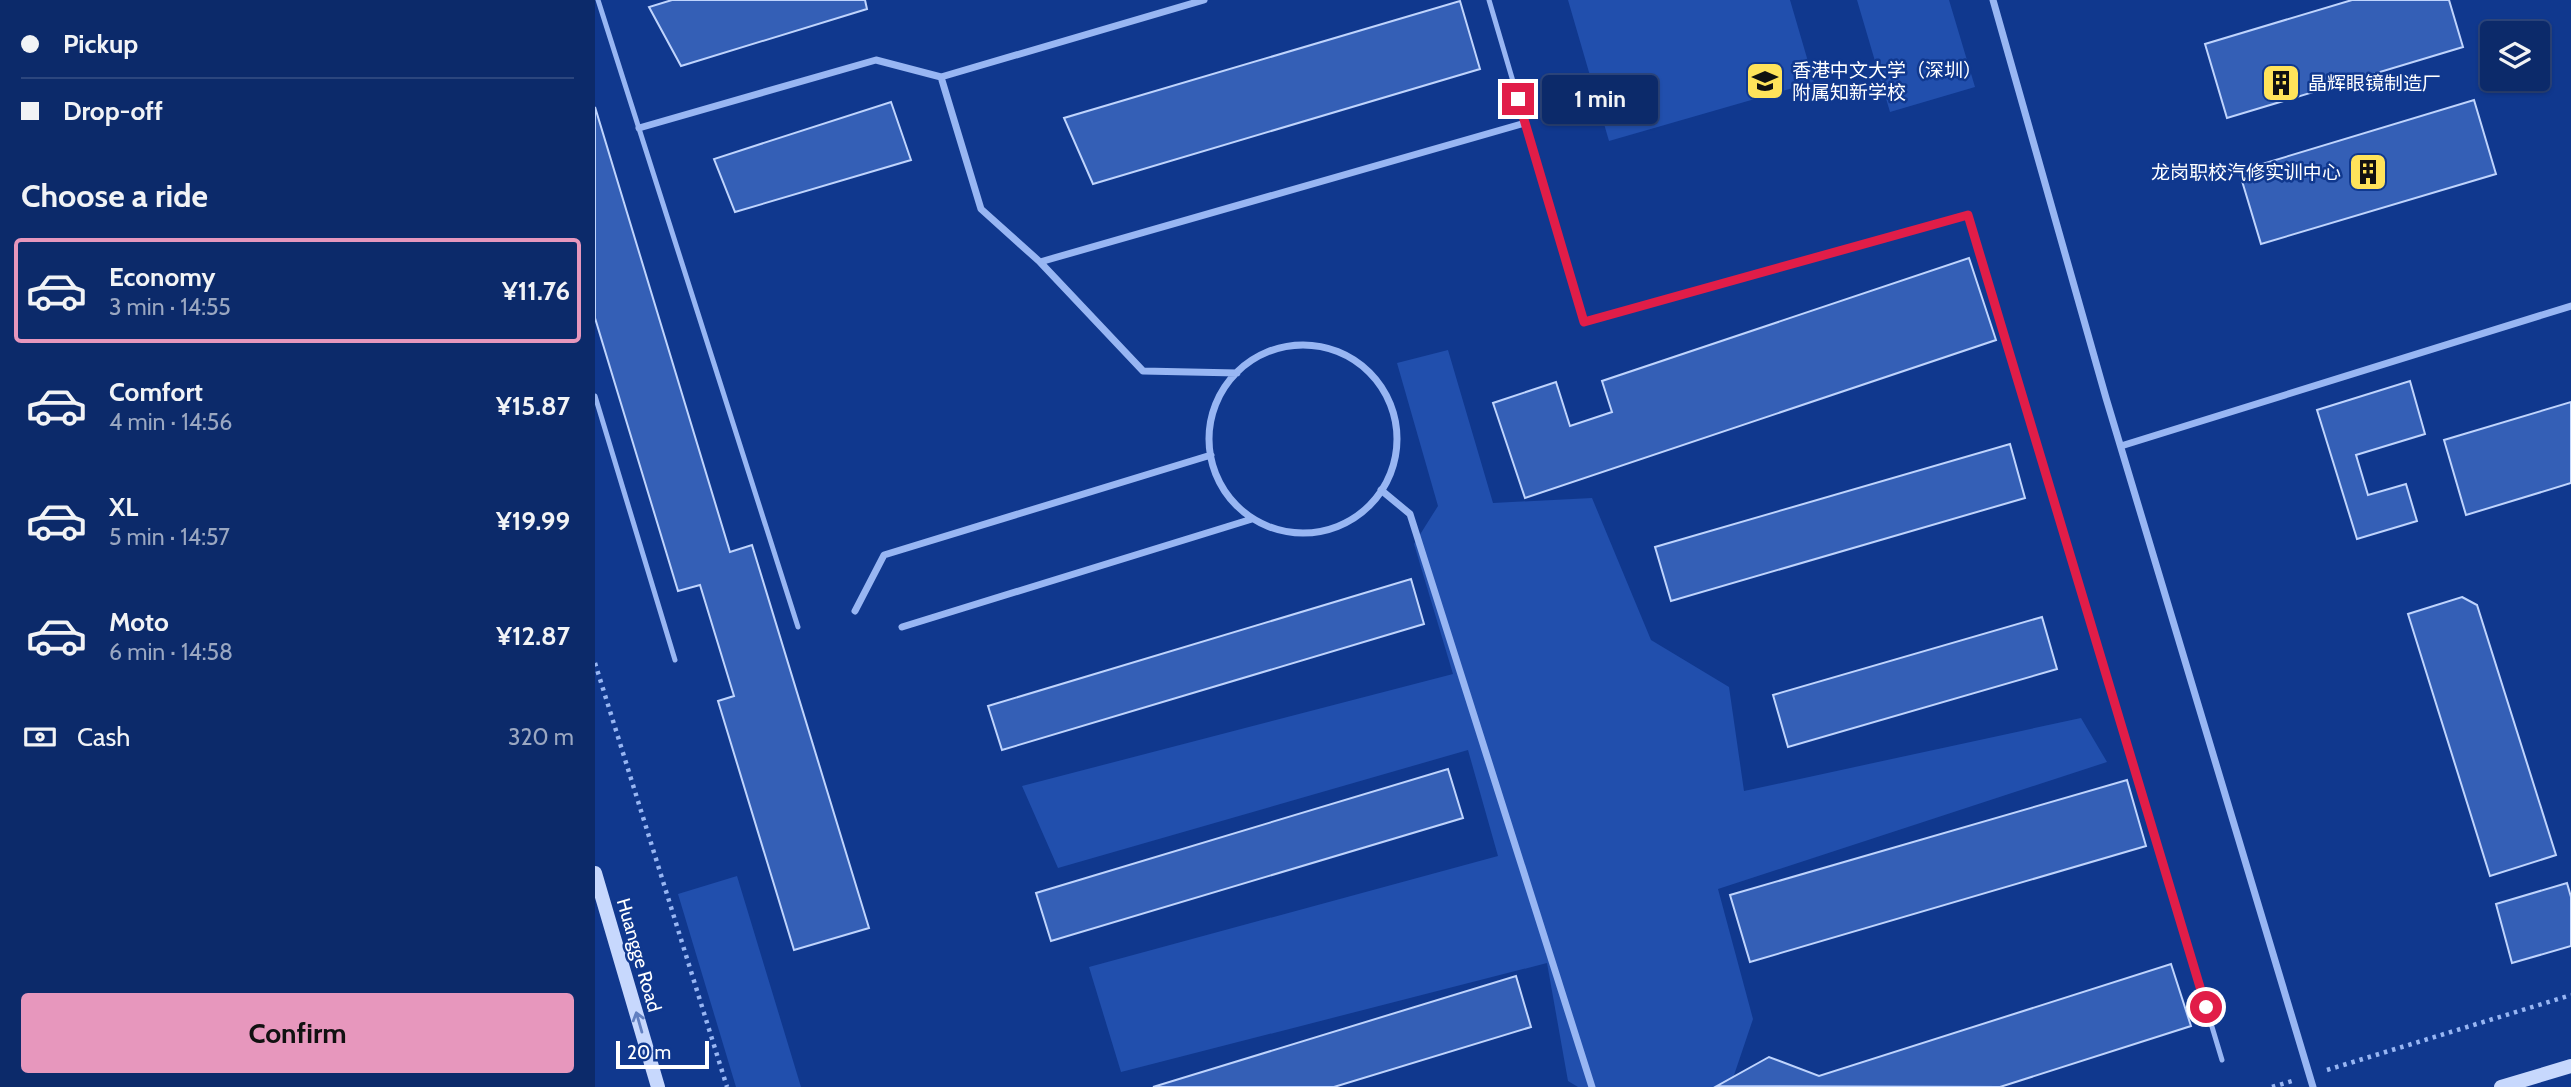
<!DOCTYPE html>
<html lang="en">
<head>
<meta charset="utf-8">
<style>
	body { margin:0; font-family:Cabin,"Noto Sans SC",sans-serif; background:#1a3672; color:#f1f3f6; height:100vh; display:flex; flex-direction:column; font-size:26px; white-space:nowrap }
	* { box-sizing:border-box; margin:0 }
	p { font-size:23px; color:#9aa7c1 }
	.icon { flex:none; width:38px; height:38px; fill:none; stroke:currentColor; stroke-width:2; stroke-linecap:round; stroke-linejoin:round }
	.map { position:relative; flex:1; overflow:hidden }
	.panel { display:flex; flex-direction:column; background:#0c2a6a; width:595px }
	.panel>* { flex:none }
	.top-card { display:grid; align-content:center; height:154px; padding:0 21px; background:#0c2a6a }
	.tools { position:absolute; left:1885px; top:21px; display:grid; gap:14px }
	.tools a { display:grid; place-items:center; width:70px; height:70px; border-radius:7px; background:#0c2a6a; box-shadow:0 2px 5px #0004,0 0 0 2px #2c467e; font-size:35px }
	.scale { position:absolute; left:21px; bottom:18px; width:93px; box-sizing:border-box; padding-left:7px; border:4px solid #fff; border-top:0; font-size:19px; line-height:24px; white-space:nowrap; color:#fff; -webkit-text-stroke:5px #10388e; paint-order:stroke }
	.end { position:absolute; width:32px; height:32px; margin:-16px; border:9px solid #e11d48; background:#fff; box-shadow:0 0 0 4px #fff }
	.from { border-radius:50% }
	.bubble { position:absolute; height:49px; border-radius:7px; background:#0c2a6a; box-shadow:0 2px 5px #0004,0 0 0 2px #2c467e; font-size:23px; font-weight:800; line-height:49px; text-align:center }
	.top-card b { display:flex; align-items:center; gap:24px; height:66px; font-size:26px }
	.top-card b+b { border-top:2px solid #2c467e }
	.top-card i { width:18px; height:18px; background:#f1f3f6 }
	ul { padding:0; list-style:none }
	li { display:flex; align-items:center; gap:21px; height:105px; margin:0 14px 10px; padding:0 7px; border:4px solid transparent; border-radius:7px }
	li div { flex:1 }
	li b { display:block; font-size:26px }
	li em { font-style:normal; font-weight:800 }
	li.current { border-color:#e797bd }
	li>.icon { width:63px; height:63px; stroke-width:1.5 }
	h2 { padding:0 21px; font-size:32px; line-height:84px }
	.pay { display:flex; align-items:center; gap:18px; height:77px; padding:0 21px; font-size:26px }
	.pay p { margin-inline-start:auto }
	.cta { display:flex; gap:14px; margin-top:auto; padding:14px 21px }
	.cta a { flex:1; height:80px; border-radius:7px; background:#e797bd; color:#111; font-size:28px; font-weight:800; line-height:80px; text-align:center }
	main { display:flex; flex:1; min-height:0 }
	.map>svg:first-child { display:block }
</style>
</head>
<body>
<main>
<section class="panel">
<div class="top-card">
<b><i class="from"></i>Pickup</b>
<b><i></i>Drop-off</b>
</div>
<h2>Choose a ride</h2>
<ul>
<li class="current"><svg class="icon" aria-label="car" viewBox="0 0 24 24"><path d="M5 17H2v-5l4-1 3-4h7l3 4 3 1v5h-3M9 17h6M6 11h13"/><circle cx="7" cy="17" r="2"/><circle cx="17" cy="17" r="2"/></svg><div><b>Economy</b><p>3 min · 14:55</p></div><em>¥11.76</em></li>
<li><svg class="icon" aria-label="car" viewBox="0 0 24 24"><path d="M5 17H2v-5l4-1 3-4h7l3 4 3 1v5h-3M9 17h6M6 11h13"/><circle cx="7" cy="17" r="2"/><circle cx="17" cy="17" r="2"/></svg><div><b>Comfort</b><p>4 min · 14:56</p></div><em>¥15.87</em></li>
<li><svg class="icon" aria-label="car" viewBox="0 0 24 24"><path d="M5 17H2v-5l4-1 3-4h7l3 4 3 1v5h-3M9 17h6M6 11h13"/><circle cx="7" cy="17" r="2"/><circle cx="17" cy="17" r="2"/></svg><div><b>XL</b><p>5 min · 14:57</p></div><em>¥19.99</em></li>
<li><svg class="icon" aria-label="car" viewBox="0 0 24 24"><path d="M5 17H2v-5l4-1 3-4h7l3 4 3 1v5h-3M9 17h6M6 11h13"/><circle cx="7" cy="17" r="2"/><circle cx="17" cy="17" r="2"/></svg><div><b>Moto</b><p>6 min · 14:58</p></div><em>¥12.87</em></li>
</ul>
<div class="pay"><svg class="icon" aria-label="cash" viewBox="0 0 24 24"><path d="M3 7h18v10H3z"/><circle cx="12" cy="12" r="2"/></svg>Cash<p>320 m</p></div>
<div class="cta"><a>Confirm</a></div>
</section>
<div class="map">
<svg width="1976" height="1087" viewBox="0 0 1976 1087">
	<rect width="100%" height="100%" fill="#10388e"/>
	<path fill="#214fad" d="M 973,0 L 1195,0 L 1219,82 L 1014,141 Z
		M 1262,0 L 1354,0 L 1380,87 L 1295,112 Z
		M 853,350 L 898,503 L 997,498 L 1056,640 L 1134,687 L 1149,791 L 1486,718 L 1512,762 L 1123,889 L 1158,1019 L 1135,1087 L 983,1087 L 973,1081 L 952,963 L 526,1072 L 494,967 L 903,856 L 873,750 L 463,868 L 427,786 L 858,674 L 819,544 L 843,506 L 802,363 Z
		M 142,876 L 206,1087 L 141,1087 L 83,894 Z"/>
	<path fill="#345fb6" stroke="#bfd4fd" stroke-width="2" d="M 77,0 L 270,0 L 272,9 L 86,66 L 54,7 Z
		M 1757,0 L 1854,0 L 1868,47 L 1632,118 L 1610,44 Z
		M 865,1 L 885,69 L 498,184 L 469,118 Z
		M 1879,100 L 1901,174 L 1666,244 L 1644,171 Z
		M 296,102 L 316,160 L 140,212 L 119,159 Z
		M 0,107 L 135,552 L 157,545 L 274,928 L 199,950 L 123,701 L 139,696 L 105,585 L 83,591 L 0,318 Z
		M 1374,258 L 1401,340 L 930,498 L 898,403 L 961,382 L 975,426 L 1017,412 L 1007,381 Z
		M 1815,381 L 1830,434 L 1761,455 L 1773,495 L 1811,484 L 1822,521 L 1762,539 L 1722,410 Z
		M 1976,402 L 1976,483 L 1871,515 L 1849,440 Z
		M 1415,444 L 1430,498 L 1076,601 L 1060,547 Z
		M 816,579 L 829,624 L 407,750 L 393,706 Z
		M 1867,597 L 1882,605 L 1961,855 L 1895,876 L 1813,614 Z
		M 1447,617 L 1462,669 L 1193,747 L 1178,695 Z
		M 853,769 L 868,818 L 456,941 L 441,893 Z
		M 1532,780 L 1551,846 L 1155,962 L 1135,895 Z
		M 1972,883 L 1976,897 L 1976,946 L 1917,963 L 1901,904 Z
		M 1576,964 L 1596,1026 L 1405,1087 L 1122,1086 L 1174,1057 L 1224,1076 Z
		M 921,976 L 936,1027 L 739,1087 L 558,1087 Z"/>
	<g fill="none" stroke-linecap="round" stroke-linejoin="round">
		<path stroke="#98b6f3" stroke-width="4.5" stroke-dasharray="3.5 5" stroke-linecap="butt" d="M 0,663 L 132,1087
			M 1732,1070 L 1976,995
			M 1677,1087 L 1697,1081"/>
		<path stroke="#98b6f3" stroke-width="5" d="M 3,0 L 203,627
			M 894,0 L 989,322 L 1373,215 L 1627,1060
			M 0,396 L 80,660"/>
		<path stroke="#98b6f3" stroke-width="7" d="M 1398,0 L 1511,398 L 1718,1087
			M 44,128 L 281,60 L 346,77
			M 445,262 L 386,209 L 346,77 L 609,0
			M614 439a94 94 0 1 1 188 0a94 94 0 1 1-188 0Z
			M 642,373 L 548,371 L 445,262 L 930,123
			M 1526,446 L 1976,306
			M 786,490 L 815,514 L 997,1087
			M 260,611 L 289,555 L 616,455
			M 307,627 L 657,519"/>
		<path stroke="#c7d8fd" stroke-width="14" d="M 0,873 L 63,1087
			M 1906,1087 L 1976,1066"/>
	</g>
	<defs><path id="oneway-shaft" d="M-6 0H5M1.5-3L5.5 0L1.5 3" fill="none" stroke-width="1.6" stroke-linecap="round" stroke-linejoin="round" transform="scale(1.75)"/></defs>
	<use stroke="#6280c0" href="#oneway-shaft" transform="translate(44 1022) rotate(-106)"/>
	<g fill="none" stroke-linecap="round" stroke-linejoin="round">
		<path stroke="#e11d48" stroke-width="9" d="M 923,99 L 989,322 L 1373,215 L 1611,1007"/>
	</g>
	<defs>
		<symbol id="school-square" viewBox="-11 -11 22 22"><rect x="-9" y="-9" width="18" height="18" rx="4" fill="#ffe35a" stroke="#10388e"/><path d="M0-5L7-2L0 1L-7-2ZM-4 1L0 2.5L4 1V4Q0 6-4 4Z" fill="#111"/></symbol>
		<symbol id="building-square" viewBox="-11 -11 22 22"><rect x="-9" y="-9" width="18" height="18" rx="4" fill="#ffe35a" stroke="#10388e"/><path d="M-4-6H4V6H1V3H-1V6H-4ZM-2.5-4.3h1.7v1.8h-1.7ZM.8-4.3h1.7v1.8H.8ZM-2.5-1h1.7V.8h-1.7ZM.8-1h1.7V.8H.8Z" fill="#111"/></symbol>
	</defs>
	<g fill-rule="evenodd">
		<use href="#school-square" x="1148" y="59" width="44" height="44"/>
		<use href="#building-square" x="1664" y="61" width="44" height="44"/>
		<use href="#building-square" x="1751" y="150" width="44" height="44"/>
	</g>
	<g text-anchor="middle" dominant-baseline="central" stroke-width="5" stroke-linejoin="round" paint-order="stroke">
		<g font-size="19" fill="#fff" stroke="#10388e" text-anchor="start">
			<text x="1197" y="70">香港中文大学（深圳）<tspan x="1197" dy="22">附属知新学校</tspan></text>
			<text x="1713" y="83">晶辉眼镜制造厂</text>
			<text x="1746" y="172" text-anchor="end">龙岗职校汽修实训中心</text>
		</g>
		<g font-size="19" fill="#fff" stroke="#10388e">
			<text transform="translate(44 955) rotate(74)">Huangge Road</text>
		</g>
	</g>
</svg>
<div class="tools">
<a><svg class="icon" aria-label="layers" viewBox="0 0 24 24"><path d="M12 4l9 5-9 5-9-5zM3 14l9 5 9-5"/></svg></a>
</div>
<div class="scale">20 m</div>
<i class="end from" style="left:1611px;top:1007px"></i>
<i class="end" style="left:923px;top:99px"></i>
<div class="bubble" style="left:947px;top:75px;width:116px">1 min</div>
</div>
</main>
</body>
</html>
